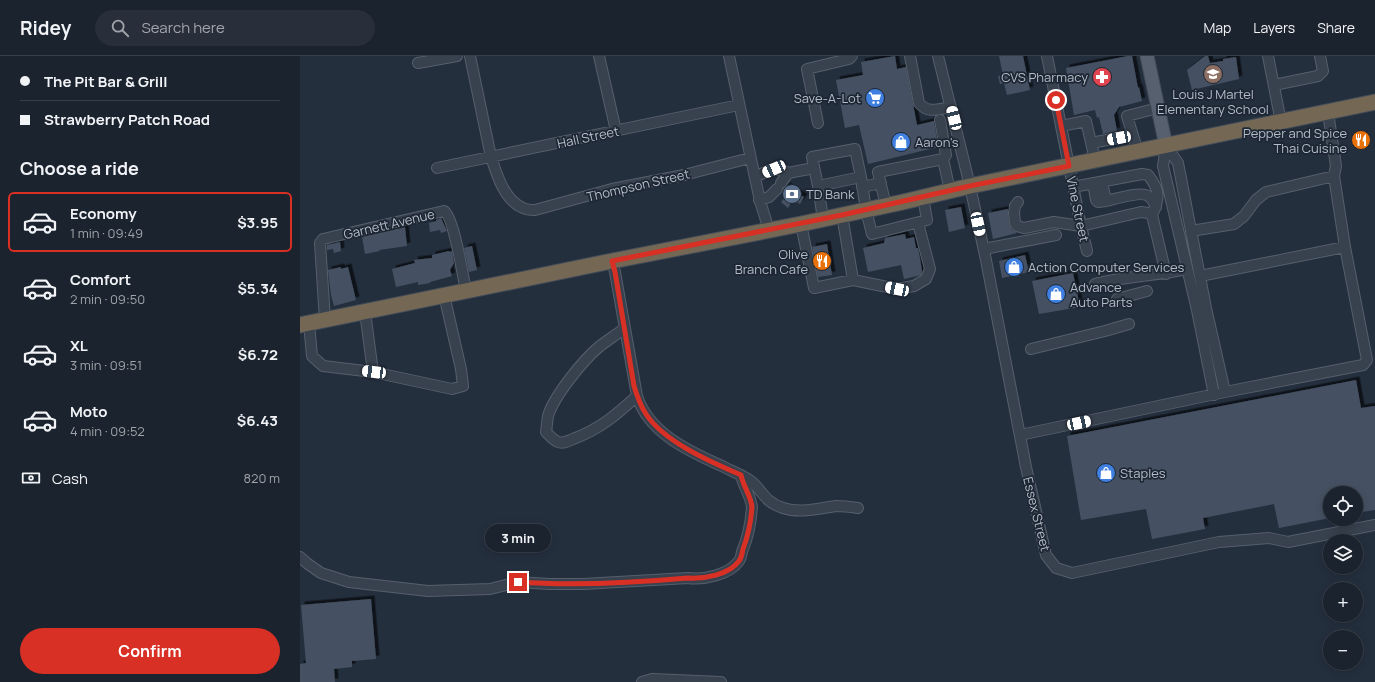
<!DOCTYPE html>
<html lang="en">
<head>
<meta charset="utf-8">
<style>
	body { margin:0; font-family:Manrope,sans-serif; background:#282f3a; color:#f1f3f6; height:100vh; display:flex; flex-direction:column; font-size:15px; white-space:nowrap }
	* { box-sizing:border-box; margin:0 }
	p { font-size:13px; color:#a0a4aa }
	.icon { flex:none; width:22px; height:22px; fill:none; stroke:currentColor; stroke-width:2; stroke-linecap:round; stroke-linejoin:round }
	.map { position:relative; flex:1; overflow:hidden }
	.side { display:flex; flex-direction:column; background:#1b232e; width:300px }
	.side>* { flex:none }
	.guide { display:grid; align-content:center; height:88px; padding:0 20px; background:#1b232e }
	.tools { position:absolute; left:1023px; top:430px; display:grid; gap:8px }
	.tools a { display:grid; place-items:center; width:40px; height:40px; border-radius:50%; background:#1b232e; box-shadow:0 2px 10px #0003,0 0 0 1px #39404a; font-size:20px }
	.end { position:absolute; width:18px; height:18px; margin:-9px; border:5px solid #d93025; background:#fff; box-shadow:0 0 0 2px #fff }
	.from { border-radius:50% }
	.bubble { position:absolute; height:28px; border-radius:14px; background:#1b232e; box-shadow:0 2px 10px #0003,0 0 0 1px #39404a; font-size:13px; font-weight:700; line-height:28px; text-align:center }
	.car { position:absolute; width:12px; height:24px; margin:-12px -6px; border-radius:5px; box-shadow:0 0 3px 1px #0007; background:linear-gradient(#fff 24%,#345 0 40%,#fff 0 76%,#345 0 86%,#fff 0) }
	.guide b { display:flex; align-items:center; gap:14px; height:38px; font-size:15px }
	.guide b+b { border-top:1px solid #39404a }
	.guide i { width:10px; height:10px; background:#f1f3f6 }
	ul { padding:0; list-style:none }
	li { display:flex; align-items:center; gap:12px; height:60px; margin:0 8px 6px; padding:0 12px; border:2px solid transparent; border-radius:6px }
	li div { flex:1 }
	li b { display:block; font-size:15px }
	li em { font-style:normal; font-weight:700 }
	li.on { border-color:#d93025 }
	li>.icon { width:36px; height:36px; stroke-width:1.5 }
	h2 { padding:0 20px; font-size:18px; line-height:48px }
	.pay { display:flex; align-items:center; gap:10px; height:44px; padding:0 20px; font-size:15px }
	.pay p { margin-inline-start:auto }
	.action { display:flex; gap:8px; margin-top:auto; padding:8px 20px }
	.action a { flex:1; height:46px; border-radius:24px; background:#d93025; color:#fff; font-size:16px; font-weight:700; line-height:46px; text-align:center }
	header { display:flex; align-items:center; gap:24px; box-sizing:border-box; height:56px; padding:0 20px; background:#1b232e; border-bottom:1px solid #39404a }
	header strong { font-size:19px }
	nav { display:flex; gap:22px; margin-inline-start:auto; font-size:14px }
	.search { width:280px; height:36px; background:#282f3a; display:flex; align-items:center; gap:10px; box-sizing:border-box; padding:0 14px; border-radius:22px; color:#a0a4aa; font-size:15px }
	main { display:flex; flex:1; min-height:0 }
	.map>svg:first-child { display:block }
</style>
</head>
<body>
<header>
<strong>Ridey</strong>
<div class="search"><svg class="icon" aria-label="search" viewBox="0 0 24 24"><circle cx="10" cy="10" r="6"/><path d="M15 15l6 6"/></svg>Search here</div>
<nav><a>Map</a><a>Layers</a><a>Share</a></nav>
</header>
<main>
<section class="side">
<div class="guide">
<b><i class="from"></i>The Pit Bar &amp; Grill</b>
<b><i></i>Strawberry Patch Road</b>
</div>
<h2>Choose a ride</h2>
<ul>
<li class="on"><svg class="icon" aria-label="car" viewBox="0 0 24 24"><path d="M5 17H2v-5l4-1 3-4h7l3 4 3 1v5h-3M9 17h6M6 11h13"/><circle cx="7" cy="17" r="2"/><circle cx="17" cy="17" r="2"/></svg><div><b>Economy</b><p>1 min · 09:49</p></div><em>$3.95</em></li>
<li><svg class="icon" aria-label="car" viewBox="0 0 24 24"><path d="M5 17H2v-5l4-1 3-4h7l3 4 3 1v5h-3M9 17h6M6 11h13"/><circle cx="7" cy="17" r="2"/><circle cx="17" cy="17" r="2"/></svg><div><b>Comfort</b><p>2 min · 09:50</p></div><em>$5.34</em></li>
<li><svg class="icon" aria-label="car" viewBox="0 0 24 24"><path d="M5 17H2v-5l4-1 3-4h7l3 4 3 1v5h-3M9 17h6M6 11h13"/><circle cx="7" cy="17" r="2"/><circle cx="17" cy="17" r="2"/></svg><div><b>XL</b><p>3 min · 09:51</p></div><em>$6.72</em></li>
<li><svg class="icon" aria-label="car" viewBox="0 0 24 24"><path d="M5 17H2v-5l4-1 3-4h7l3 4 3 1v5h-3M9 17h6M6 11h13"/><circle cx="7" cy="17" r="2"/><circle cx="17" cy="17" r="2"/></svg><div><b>Moto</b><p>4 min · 09:52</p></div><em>$6.43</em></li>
</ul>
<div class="pay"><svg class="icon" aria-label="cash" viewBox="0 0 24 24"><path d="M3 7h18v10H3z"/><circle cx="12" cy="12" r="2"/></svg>Cash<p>820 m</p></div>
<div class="action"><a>Confirm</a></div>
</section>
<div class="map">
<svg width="1075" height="626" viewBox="0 0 1075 626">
	<defs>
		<filter id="shadow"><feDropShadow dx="3.5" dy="-3.5" stdDeviation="0" flood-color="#0009"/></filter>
	</defs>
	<rect width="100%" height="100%" fill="#242f3e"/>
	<path fill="#455162" filter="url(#shadow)" d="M 595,0 L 597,13 L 606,11 L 617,69 L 634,65 L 638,91 L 568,108 L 559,69 L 545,72 L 536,24 L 563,19 L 561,6 Z
		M 699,0 L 723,0 L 730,34 L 707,39 L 704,27 L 700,28 L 698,20 L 703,19 Z
		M 828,0 L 832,0 L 838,32 L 839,31 L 842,45 L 819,51 L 814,59 L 817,75 L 803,78 L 799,61 L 797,62 L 795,54 L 774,59 L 766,12 Z
		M 905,0 L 908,0 L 910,7 L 923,5 L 923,3 L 936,1 L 939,23 L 892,34 L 887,14 Z
		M 487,130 L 497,136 L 497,137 L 504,141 L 500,148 L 496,146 L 491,147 L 488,152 L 481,146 L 487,139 L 482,136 L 483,133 Z
		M 661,151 L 665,172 L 649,176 L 645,154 Z
		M 708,153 L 709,168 L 712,174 L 717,177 L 693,183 L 688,157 Z
		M 141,162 L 147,175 L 141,177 L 140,174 L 130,176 L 129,167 L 136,165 L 136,164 Z
		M 105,171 L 107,190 L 79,194 L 80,195 L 65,198 L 62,181 Z
		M 605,178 L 606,183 L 614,181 L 616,192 L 618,192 L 620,202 L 622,215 L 621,219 L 604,223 L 601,209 L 568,216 L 563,192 L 584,187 L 585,182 Z
		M 40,186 L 41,195 L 34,197 L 33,193 L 27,194 L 27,189 Z
		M 527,188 L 532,219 L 518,221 L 512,191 Z
		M 172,190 L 177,214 L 169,216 L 164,192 Z
		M 149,195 L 149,196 L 152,195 L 154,207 L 150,214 L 152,220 L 130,226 L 130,227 L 118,229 L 118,226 L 96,231 L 92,213 L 115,207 L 114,204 L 132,202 L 132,199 Z
		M 725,199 L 729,216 L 702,222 L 699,205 Z
		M 41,211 L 41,213 L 48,211 L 56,244 L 34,250 L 31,239 L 28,214 Z
		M 773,217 L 780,251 L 739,258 L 732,225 Z
		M 1056,324 L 1061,352 L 1075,350 L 1075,454 L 1056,457 L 1056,437 L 1030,437 L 1030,462 L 979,472 L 974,448 L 903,462 L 905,473 L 852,483 L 846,453 L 781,464 L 767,380 Z
		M 71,543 L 76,603 L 52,605 L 52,611 L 34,613 L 35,626 L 0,626 L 0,608 L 6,607 L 1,549 Z"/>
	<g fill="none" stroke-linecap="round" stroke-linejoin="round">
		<defs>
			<path id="minor" d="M 170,0 L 191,101 C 197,119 204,144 223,152 C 227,154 231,154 235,154 L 312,133 L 384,119 L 450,102
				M 299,0 L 316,75
				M 429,0 L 460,145 L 469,174
				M 610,0 L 619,47 C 628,58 638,53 651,51
				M 638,0 L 670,130 L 686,204 L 726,411 L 746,499 L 756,512 L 772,517 L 919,486 L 969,482 L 988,486 L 1075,469
				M 747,0 L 781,170 L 787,195
				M 968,0 L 981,66
				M 118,7 L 157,0
				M 974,29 L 1018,20 L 1023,15 L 1020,0
				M 640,64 L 646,99 L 643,103
				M 518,67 L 507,13 L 549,3 L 552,0
				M 761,70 L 786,65 L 795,104
				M 791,87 L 833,79
				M 866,90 L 863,110 L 897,254 L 914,339
				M 866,90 L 878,107 L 906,252 L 925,336
				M 838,96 L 827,60 L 858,52
				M 137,112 L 439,49
				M 455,121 C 468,115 474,109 488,117
				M 561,121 L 566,154 L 572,178 L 627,164 L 623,141
				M 802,126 L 806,145 C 815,143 842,135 848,140 C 852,142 854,147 856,151
				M 481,127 L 488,117 L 514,112
				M 793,127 L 796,144 L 798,146 L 806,145
				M 518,130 L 512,101 L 555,93 L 561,121 L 518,130 L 523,163
				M 562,131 L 581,127
				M 773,131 L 842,118 L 848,119 C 860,134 860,142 852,159
				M 459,144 L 469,141 L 477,133
				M 718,146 L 715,150 L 714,157 L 715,167 L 717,170 L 724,172 L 754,166 L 781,170 L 841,156 L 848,157 L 852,159 L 866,218
				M 586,150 L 578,116 L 643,103 L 650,135
				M 501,168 L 514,232 L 553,224 L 542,159
				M 891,175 L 934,168 L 944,160 L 956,144 L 966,136 L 1034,120
				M 684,193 L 756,179
				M 312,205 L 315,216 L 337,340 C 316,359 300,373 273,383 C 268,385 263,388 258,386 C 253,384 250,380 246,376 C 247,371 247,365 248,360 C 254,340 283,304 300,290 C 308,284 317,278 325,272
				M 900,220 L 1045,191
				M 553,224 L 597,233 L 614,230 L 626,223 L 630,213 L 618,167
				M 795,228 C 825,220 857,220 887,213
				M 817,243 L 847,235
				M 65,256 L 73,316
				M 25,264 L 20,187 L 23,183 L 144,155 C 154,161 163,221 166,235
				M 9,267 L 12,300 L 23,310 L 73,316 L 152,333 L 163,330 L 161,313 L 144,239
				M 731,293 L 805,275 L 829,268
				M 337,340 C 349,378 391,396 424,411 C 432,415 441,419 448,423 C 463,433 462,445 483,452 C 501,458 519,452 537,450 C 544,450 551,451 558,452
				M 720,379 L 925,336 L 1063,309 L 1067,304 L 1045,191 L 1034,120 L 1036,110 L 1028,56
				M 0,501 L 8,508 L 21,517 L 49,526 L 128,535 L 190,533 L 218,526 L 249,528 L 283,528 L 388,522 C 404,524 429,519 439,505 C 442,501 441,497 443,493 C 448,481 451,465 452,451 C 451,440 443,430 441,419
				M 342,626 L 352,623 L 421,626"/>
			<path id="major" d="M 847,0 L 866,90"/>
			<path id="highway" d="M 0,269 L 312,205 L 501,168 L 603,146 L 670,130 L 1075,46"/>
		</defs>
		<use href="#minor" stroke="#565f6c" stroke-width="12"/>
		<use href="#major" stroke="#414a57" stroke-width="15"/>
		<use href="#highway" stroke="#434c59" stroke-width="17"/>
		<use href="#minor" stroke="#38414e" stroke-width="10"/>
		<use href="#major" stroke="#56606e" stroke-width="13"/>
		<use href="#highway" stroke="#746855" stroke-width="15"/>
	</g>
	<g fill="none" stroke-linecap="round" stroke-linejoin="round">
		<path stroke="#d93025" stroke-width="5" d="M 218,526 C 274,530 332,527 388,522 C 404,523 429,519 439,505 C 442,501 442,497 443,493 C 448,480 451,465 452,451 C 451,440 443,430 441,419 C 411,406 364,386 346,358 C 340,349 337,340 334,330 L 315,216 L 312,205 L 542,159 L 670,130 L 769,110 L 756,44"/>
	</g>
	<defs>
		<symbol id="school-disc" viewBox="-11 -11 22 22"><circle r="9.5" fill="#8d6e63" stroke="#1d2633"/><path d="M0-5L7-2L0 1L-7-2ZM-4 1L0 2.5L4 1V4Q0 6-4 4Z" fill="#fff"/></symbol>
		<symbol id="pharmacy-disc" viewBox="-11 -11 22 22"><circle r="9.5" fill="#e0444e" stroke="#1d2633"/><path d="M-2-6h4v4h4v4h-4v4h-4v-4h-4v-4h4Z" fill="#fff"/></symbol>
		<symbol id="supermarket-disc" viewBox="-11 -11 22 22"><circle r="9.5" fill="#3f7fe0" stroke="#1d2633"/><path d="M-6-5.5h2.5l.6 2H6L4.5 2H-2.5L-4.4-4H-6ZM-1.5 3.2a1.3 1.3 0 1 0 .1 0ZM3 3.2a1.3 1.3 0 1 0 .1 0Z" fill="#fff"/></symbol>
		<symbol id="restaurant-disc" viewBox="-11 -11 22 22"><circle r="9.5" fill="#e8710a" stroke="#1d2633"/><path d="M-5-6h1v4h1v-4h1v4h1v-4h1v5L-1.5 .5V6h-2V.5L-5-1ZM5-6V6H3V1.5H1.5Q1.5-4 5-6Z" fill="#fff"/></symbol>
		<symbol id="shop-disc" viewBox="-11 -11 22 22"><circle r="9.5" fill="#3f7fe0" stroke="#1d2633"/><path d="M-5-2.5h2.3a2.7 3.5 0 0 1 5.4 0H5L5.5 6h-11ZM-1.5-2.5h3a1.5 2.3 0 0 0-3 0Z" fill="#fff"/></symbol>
		<symbol id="bank-disc" viewBox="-11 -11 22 22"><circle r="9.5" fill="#5c6f8a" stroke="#1d2633"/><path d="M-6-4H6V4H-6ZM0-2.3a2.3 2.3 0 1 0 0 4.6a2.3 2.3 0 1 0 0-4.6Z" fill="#fff"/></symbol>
	</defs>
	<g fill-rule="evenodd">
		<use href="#school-disc" x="902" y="7" width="22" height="22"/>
		<use href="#pharmacy-disc" x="791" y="10" width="22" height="22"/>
		<use href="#supermarket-disc" x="564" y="31" width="22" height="22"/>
		<use href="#restaurant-disc" x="1050" y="73" width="22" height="22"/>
		<use href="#shop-disc" x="590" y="75" width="22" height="22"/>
		<use href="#bank-disc" x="481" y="127" width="22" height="22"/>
		<use href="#restaurant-disc" x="511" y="194" width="22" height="22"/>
		<use href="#shop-disc" x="703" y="200" width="22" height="22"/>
		<use href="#shop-disc" x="745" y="227" width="22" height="22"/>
		<use href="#shop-disc" x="795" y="406" width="22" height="22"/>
	</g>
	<g text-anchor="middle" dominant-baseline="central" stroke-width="3.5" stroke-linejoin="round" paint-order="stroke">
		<g font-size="13" fill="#b4bcc9" stroke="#1d2633" text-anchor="start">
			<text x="788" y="21" text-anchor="end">CVS Pharmacy</text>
			<text x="913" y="38" text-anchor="middle">Louis J Martel<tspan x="913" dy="15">Elementary School</tspan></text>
			<text x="561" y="42" text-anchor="end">Save-A-Lot</text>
			<text x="1047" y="77" text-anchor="end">Pepper and Spice<tspan x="1047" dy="15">Thai Cuisine</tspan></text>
			<text x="615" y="86">Aaron's</text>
			<text x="506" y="138">TD Bank</text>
			<text x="508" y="198" text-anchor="end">Olive<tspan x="508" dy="15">Branch Cafe</tspan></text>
			<text x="728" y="211">Action Computer Services</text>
			<text x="770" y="231">Advance<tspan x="770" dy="15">Auto Parts</tspan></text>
			<text x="820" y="417">Staples</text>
		</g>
		<g font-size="13" fill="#b4bcc9" stroke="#1d2633">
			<text transform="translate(288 81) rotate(-12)">Hall Street</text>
			<text transform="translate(338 129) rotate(-13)">Thompson Street</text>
			<text transform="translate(778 153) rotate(78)">Vine Street</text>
			<text transform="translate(89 168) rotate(-13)">Garnett Avenue</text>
			<text transform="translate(737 458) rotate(76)">Essex Street</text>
		</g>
	</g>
</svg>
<div class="tools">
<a><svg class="icon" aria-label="locate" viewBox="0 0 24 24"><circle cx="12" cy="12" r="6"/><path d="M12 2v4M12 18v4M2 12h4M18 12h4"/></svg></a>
<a><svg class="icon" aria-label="layers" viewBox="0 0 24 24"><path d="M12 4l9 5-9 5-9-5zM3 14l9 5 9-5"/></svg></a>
<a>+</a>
<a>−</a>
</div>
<i class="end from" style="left:756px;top:44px"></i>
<i class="end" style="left:218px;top:526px"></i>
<div class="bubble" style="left:185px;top:468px;width:66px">3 min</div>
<i class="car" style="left:654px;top:62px;rotate:346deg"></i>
<i class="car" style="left:819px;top:82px;rotate:259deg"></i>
<i class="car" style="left:474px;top:113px;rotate:246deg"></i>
<i class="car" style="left:678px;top:168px;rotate:168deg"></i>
<i class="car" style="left:597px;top:233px;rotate:282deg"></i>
<i class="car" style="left:74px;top:316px;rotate:277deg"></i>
<i class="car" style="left:779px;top:367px;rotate:78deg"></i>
</div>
</main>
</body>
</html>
